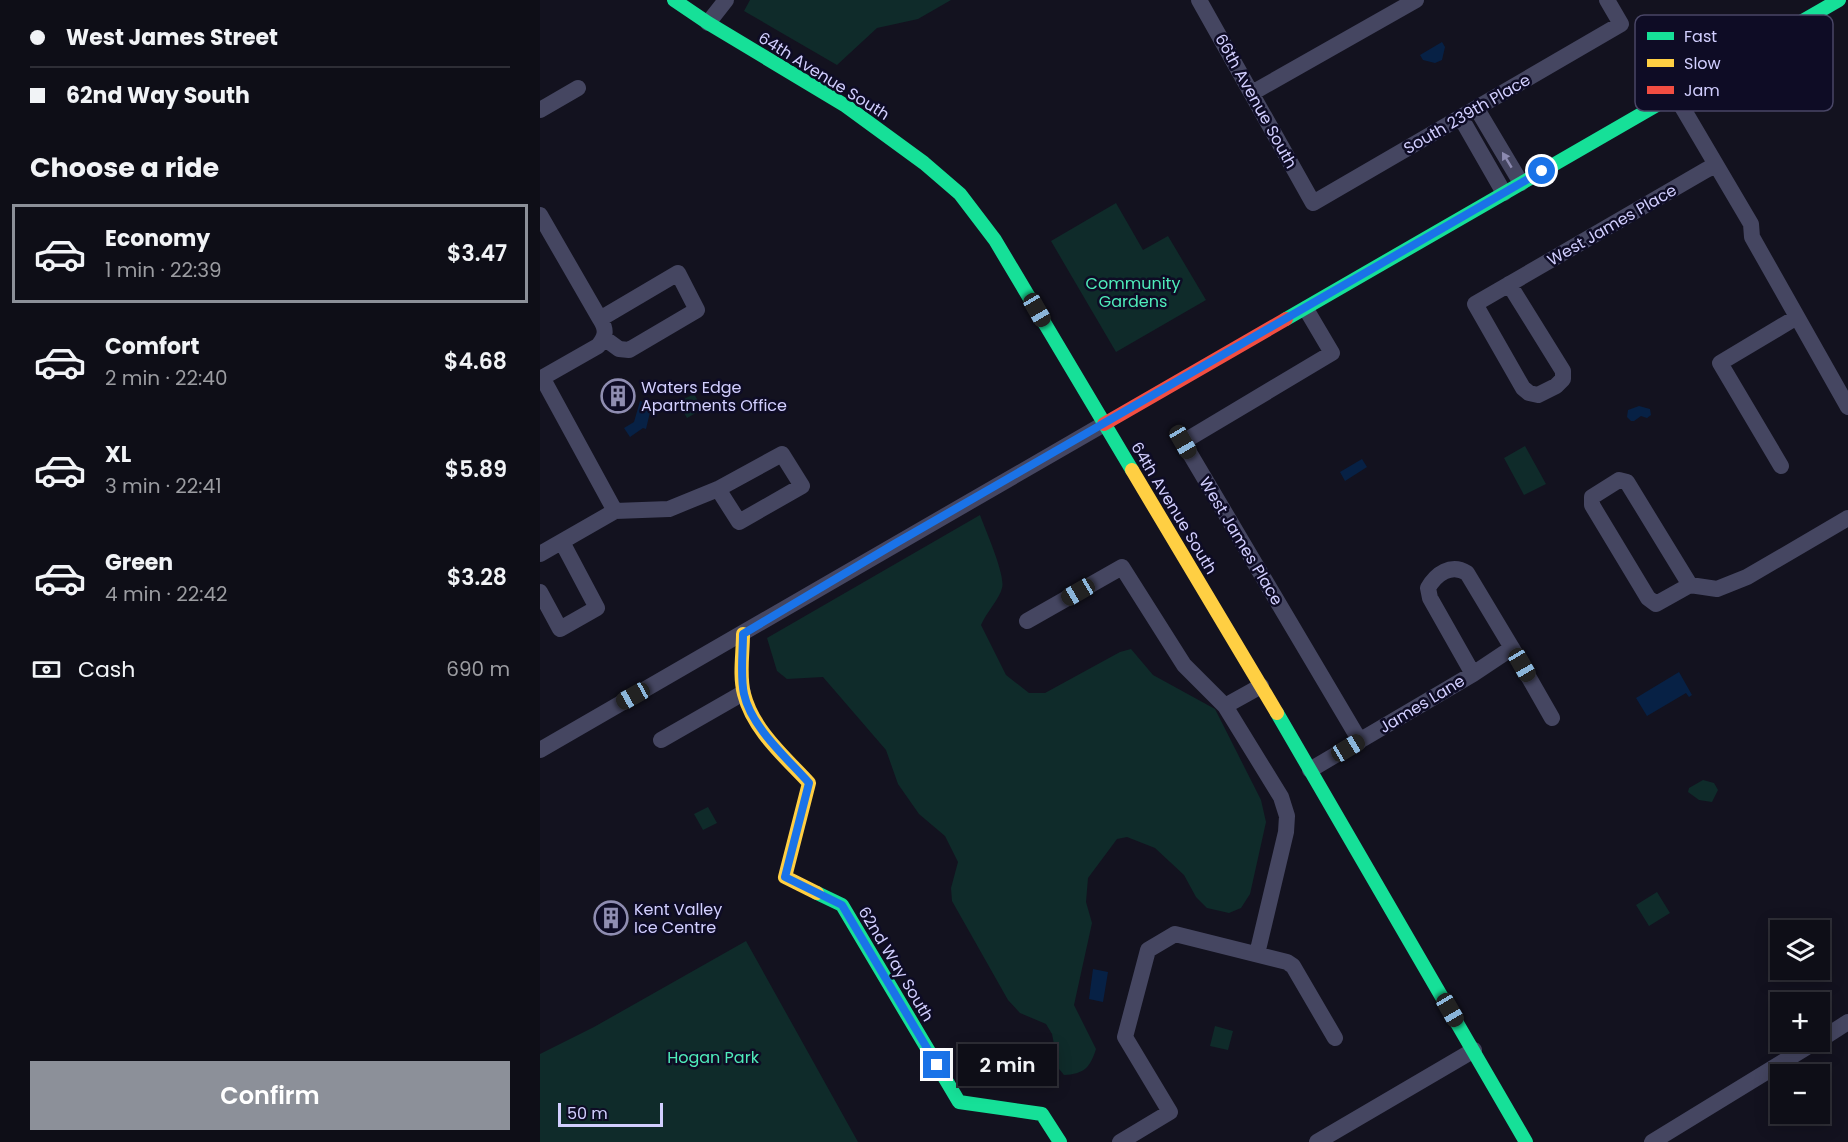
<!DOCTYPE html>
<html lang="en">
<head>
<meta charset="utf-8">
<style>
	body { margin:0; font-family:Poppins,sans-serif; background:#171720; color:#f1f3f6; height:100vh; display:flex; flex-direction:column; font-size:22px; white-space:nowrap }
	* { box-sizing:border-box; margin:0 }
	p { font-size:20px; color:#9b9ca1 }
	.icon { flex:none; width:33px; height:33px; fill:none; stroke:currentColor; stroke-width:2; stroke-linecap:round; stroke-linejoin:round }
	.map { position:relative; flex:1; overflow:hidden }
	.sheet { display:flex; flex-direction:column; background:#0e0e17; width:540px }
	.sheet>* { flex:none }
	.guide { display:grid; align-content:center; height:132px; padding:0 30px; background:#0e0e17 }
	.fabs { position:absolute; left:1230px; top:920px; display:grid; gap:12px }
	.fabs a { display:grid; place-items:center; width:60px; height:60px; border-radius:0px; background:#0e0e17; box-shadow:0 3px 15px #0003,0 0 0 2px #2e2e36; font-size:30px }
	.scale { position:absolute; left:18px; bottom:15px; width:105px; box-sizing:border-box; padding-left:6px; border:3px solid #d2cfff; border-top:0; font-size:16px; line-height:21px; white-space:nowrap; color:#d2cfff; -webkit-text-stroke:4px #0e0c25; paint-order:stroke }
	.end { position:absolute; width:27px; height:27px; margin:-14px; border:8px solid #1a73e8; background:#fff; box-shadow:0 0 0 3px #fff }
	.from { border-radius:50% }
	.bubble { position:absolute; height:42px; border-radius:0px; background:#0e0e17; box-shadow:0 3px 15px #0003,0 0 0 2px #2e2e36; font-size:20px; font-weight:600; line-height:42px; text-align:center }
	.car { position:absolute; width:18px; height:36px; margin:-18px -9px; border-radius:8px; box-shadow:0 0 4px 2px #0007; background:linear-gradient(#222 24%,#8ab4d8 0 40%,#222 0 76%,#8ab4d8 0 86%,#222 0) }
	.guide b { display:flex; align-items:center; gap:21px; height:57px; font-size:22px }
	.guide b+b { border-top:2px solid #2e2e36 }
	.guide i { width:15px; height:15px; background:#f1f3f6 }
	ul { padding:0; list-style:none }
	li { display:flex; align-items:center; gap:18px; height:99px; margin:0 12px 9px; padding:0 18px; border:3px solid transparent; border-radius:0px }
	li div { flex:1 }
	li b { display:block; font-size:22px }
	li em { font-style:normal; font-weight:600 }
	li.active { border-color:#8c9099 }
	li>.icon { width:54px; height:54px; stroke-width:1.5 }
	h2 { padding:0 30px; font-size:27px; line-height:72px }
	.pay { display:flex; align-items:center; gap:15px; height:66px; padding:0 30px; font-size:22px }
	.pay p { margin-inline-start:auto }
	.button { display:flex; gap:12px; margin-top:auto; padding:12px 30px }
	.button a { flex:1; height:69px; border-radius:0px; background:#8c9099; color:#fff; font-size:24px; font-weight:600; line-height:69px; text-align:center }
	main { display:flex; flex:1; min-height:0 }
	.map>svg:first-child { display:block }
</style>
</head>
<body>
<main>
<section class="sheet">
<div class="guide">
<b><i class="from"></i>West James Street</b>
<b><i></i>62nd Way South</b>
</div>
<h2>Choose a ride</h2>
<ul>
<li class="active"><svg class="icon" aria-label="car" viewBox="0 0 24 24"><path d="M5 17H2v-5l4-1 3-4h7l3 4 3 1v5h-3M9 17h6M6 11h13"/><circle cx="7" cy="17" r="2"/><circle cx="17" cy="17" r="2"/></svg><div><b>Economy</b><p>1 min · 22:39</p></div><em>$3.47</em></li>
<li><svg class="icon" aria-label="car" viewBox="0 0 24 24"><path d="M5 17H2v-5l4-1 3-4h7l3 4 3 1v5h-3M9 17h6M6 11h13"/><circle cx="7" cy="17" r="2"/><circle cx="17" cy="17" r="2"/></svg><div><b>Comfort</b><p>2 min · 22:40</p></div><em>$4.68</em></li>
<li><svg class="icon" aria-label="car" viewBox="0 0 24 24"><path d="M5 17H2v-5l4-1 3-4h7l3 4 3 1v5h-3M9 17h6M6 11h13"/><circle cx="7" cy="17" r="2"/><circle cx="17" cy="17" r="2"/></svg><div><b>XL</b><p>3 min · 22:41</p></div><em>$5.89</em></li>
<li><svg class="icon" aria-label="car" viewBox="0 0 24 24"><path d="M5 17H2v-5l4-1 3-4h7l3 4 3 1v5h-3M9 17h6M6 11h13"/><circle cx="7" cy="17" r="2"/><circle cx="17" cy="17" r="2"/></svg><div><b>Green</b><p>4 min · 22:42</p></div><em>$3.28</em></li>
</ul>
<div class="pay"><svg class="icon" aria-label="cash" viewBox="0 0 24 24"><path d="M3 7h18v10H3z"/><circle cx="12" cy="12" r="2"/></svg>Cash<p>690 m</p></div>
<div class="button"><a>Confirm</a></div>
</section>
<div class="map">
<svg width="1308" height="1142" viewBox="0 0 1308 1142">
	<rect width="100%" height="100%" fill="#13121f"/>
	<path fill="#0f2b2a" d="M 210,0 L 411,0 L 378,19 L 337,28 L 297,65 L 204,11 Z
		M 576,203 L 603,250 L 628,236 L 666,300 L 576,352 L 511,241 Z
		M 154,394 L 163,409 L 147,418 L 138,402 Z
		M 985,446 L 1006,484 L 984,495 L 964,458 Z
		M 440,515 C 445,529 466,576 462,588 C 460,598 446,613 441,625 L 466,675 L 489,693 L 505,693 L 580,652 L 591,649 L 613,675 L 675,709 L 721,800 L 726,822 L 710,894 L 701,908 L 689,913 L 667,908 L 656,897 L 644,875 L 615,848 L 587,837 L 577,839 L 548,878 L 546,902 L 552,923 L 534,1005 L 556,1049 C 550,1068 544,1074 524,1075 L 519,1069 L 512,1034 L 506,1024 L 480,1013 L 468,1000 L 412,901 L 411,888 L 418,862 L 405,836 L 379,814 L 358,784 L 346,750 L 283,677 L 247,679 L 237,671 L 227,638 Z
		M 1163,780 L 1174,783 L 1178,790 L 1172,802 L 1159,800 L 1148,792 L 1149,788 Z
		M 168,807 L 177,823 L 163,830 L 154,814 Z
		M 1117,892 L 1130,913 L 1109,926 L 1096,905 Z
		M 206,941 L 318,1142 L 0,1142 L 0,1054 L 54,1027 Z
		M 675,1026 L 693,1031 L 688,1050 L 670,1046 Z"/>
	<path fill="#072145" d="M 902,42 L 905,47 L 902,60 L 895,63 L 883,60 L 880,55 Z
		M 100,401 L 112,404 L 106,429 L 103,428 L 90,437 L 84,428 L 94,422 Z
		M 1099,406 L 1110,409 L 1111,415 L 1107,418 L 1101,416 L 1094,421 L 1091,421 L 1087,417 L 1088,410 Z
		M 822,459 L 827,467 L 805,481 L 800,472 Z
		M 1139,672 L 1152,695 L 1149,697 L 1146,693 L 1107,716 L 1096,698 Z
		M 553,969 L 568,972 L 563,1002 L 549,999 Z"/>
	<g fill="none" stroke-linecap="round" stroke-linejoin="round">
		<path stroke="#454661" stroke-width="16" d="M 659,0 L 773,203 L 1081,24 L 1067,0
			M 168,23 L 186,0
			M 712,93 L 876,0
			M 1135,95 L 1211,224 L 1212,237 L 1308,407
			M 937,109 L 981,183
			M 0,110 L 38,88
			M 921,118 L 964,193
			M 0,215 L 60,319
			M 969,284 L 1023,371 L 1023,379 L 1016,386 L 998,395 L 989,393 L 983,388 L 935,304 L 1166,170 L 1176,165
			M 766,309 L 792,353 L 643,442 L 820,741
			M 0,379 L 58,346 C 66,336 67,330 60,319 L 138,273 L 157,310 L 89,350 L 79,349 L 64,338
			M 3,379 L 75,511
			M 1241,466 L 1180,363 L 1257,317
			M 0,554 L 75,511 L 129,509 L 178,489 L 242,454 L 262,486 L 199,522 L 178,489
			M 1150,585 L 1087,482 L 1079,480 L 1052,497 L 1052,505 L 1108,598 L 1116,604 L 1150,585 L 1177,589 L 1207,577 L 1308,518
			M 0,592 L 20,629 L 57,608 L 22,542
			M 487,621 L 582,567 L 644,665 L 685,706 L 741,797 L 747,816 L 746,832 L 717,954
			M 972,648 L 927,573 C 911,563 896,574 888,588 L 890,598 L 933,674 L 972,648 L 1012,718
			M 685,706 L 721,686
			M 121,740 L 203,693
			M 0,750 L 564,424
			M 770,770 L 933,674
			M 1280,1040 L 1308,1022
			M 580,1142 L 630,1112 L 585,1037 L 608,950 L 635,934 L 747,962 L 753,966 L 795,1038
			M 777,1142 L 934,1050
			M 1112,1142 L 1277,1041"/>
		<path stroke="#16e098" stroke-width="14" d="M 134,0 L 168,23 L 306,106 L 384,163 L 420,194 L 455,240 L 592,470
			M 746,319 L 1299,0
			M 737,713 L 986,1142
			M 277,893 L 302,905 L 419,1102 L 502,1114 L 520,1142"/>
		<path stroke="#ffcf43" stroke-width="14" d="M 592,470 L 737,713
			M 203,634 C 203,654 199,675 204,694 C 213,730 245,757 269,783 L 245,877 L 277,893"/>
		<path stroke="#f24e42" stroke-width="14" d="M 564,424 L 746,319"/>
	</g>
	<defs><path id="oneway-solid" d="M-6-.8H1V-3.2L6.5 0L1 3.2V.8H-6Z" transform="scale(1.5)"/></defs>
	<use fill="#8c8ab0" href="#oneway-solid" transform="translate(967 160) rotate(-121)"/>
	<g fill="none" stroke-linecap="round" stroke-linejoin="round">
		<path stroke="#1a73e8" stroke-width="8" d="M 397,1065 L 302,905 L 245,877 L 269,783 C 247,758 211,727 204,694 C 200,676 203,653 203,634 L 356,543 L 1002,171"/>
	</g>
	<defs>
		<symbol id="building-ring" viewBox="-11 -11 22 22"><circle r="9.5" fill="#0e0c25" stroke="#8f8db1" stroke-width="1.5"/><path d="M-4-6H4V6H1V3H-1V6H-4ZM-2.5-4.3h1.7v1.8h-1.7ZM.8-4.3h1.7v1.8H.8ZM-2.5-1h1.7V.8h-1.7ZM.8-1h1.7V.8H.8Z" fill="#8f8db1"/></symbol>
	</defs>
	<g fill-rule="evenodd">
		<use href="#building-ring" x="59" y="377" width="38" height="38"/>
		<use href="#building-ring" x="52" y="899" width="38" height="38"/>
	</g>
	<g text-anchor="middle" dominant-baseline="central" stroke-width="5" stroke-linejoin="round" paint-order="stroke">
		<g font-size="16" fill="#d2cfff" stroke="#0e0c25">
			<text transform="translate(284 76) rotate(32)">64th Avenue South</text>
			<text transform="translate(716 101) rotate(61)">66th Avenue South</text>
			<text transform="translate(927 114) rotate(-30)">South 239th Place</text>
			<text transform="translate(1072 225) rotate(-30)">West James Place</text>
			<text transform="translate(634 508) rotate(59)">64th Avenue South</text>
			<text transform="translate(701 541) rotate(59)">West James Place</text>
			<text transform="translate(882 704) rotate(-31)">James Lane</text>
			<text transform="translate(356 964) rotate(59)">62nd Way South</text>
		</g>
		<g font-size="16" fill="#4fecba" stroke="#0e0c25">
			<text x="593" y="283">Community<tspan x="593" dy="18">Gardens</tspan></text>
			<text x="173" y="1057">Hogan Park</text>
		</g>
		<g font-size="16" fill="#d2cfff" stroke="#0e0c25" text-anchor="start">
			<text x="101" y="387">Waters Edge<tspan x="101" dy="18">Apartments Office</tspan></text>
			<text x="94" y="909">Kent Valley<tspan x="94" dy="18">Ice Centre</tspan></text>
		</g>
	</g>
	<rect x="1095" y="15" width="198" height="96" rx="9" fill="#0e0c25" stroke="#494666" stroke-width="1.5"/>
	<rect x="1107" y="32" width="27" height="8" fill="#16e098"/>
	<rect x="1107" y="59" width="27" height="8" fill="#ffcf43"/>
	<rect x="1107" y="86" width="27" height="8" fill="#f24e42"/>
	<g font-size="16" fill="#d2cfff">
		<text x="1144" y="42">Fast</text>
		<text x="1144" y="69">Slow</text>
		<text x="1144" y="96">Jam</text>
	</g>
</svg>
<div class="fabs">
<a><svg class="icon" aria-label="layers" viewBox="0 0 24 24"><path d="M12 4l9 5-9 5-9-5zM3 14l9 5 9-5"/></svg></a>
<a>+</a>
<a>−</a>
</div>
<div class="scale">50 m</div>
<i class="end from" style="left:1002px;top:171px"></i>
<i class="end" style="left:397px;top:1065px"></i>
<div class="bubble" style="left:418px;top:1044px;width:99px">2 min</div>
<i class="car" style="left:497px;top:310px;rotate:150deg"></i>
<i class="car" style="left:643px;top:442px;rotate:150deg"></i>
<i class="car" style="left:538px;top:592px;rotate:240deg"></i>
<i class="car" style="left:982px;top:665px;rotate:150deg"></i>
<i class="car" style="left:93px;top:696px;rotate:241deg"></i>
<i class="car" style="left:808px;top:748px;rotate:59deg"></i>
<i class="car" style="left:910px;top:1010px;rotate:150deg"></i>
</div>
</main>
</body>
</html>
